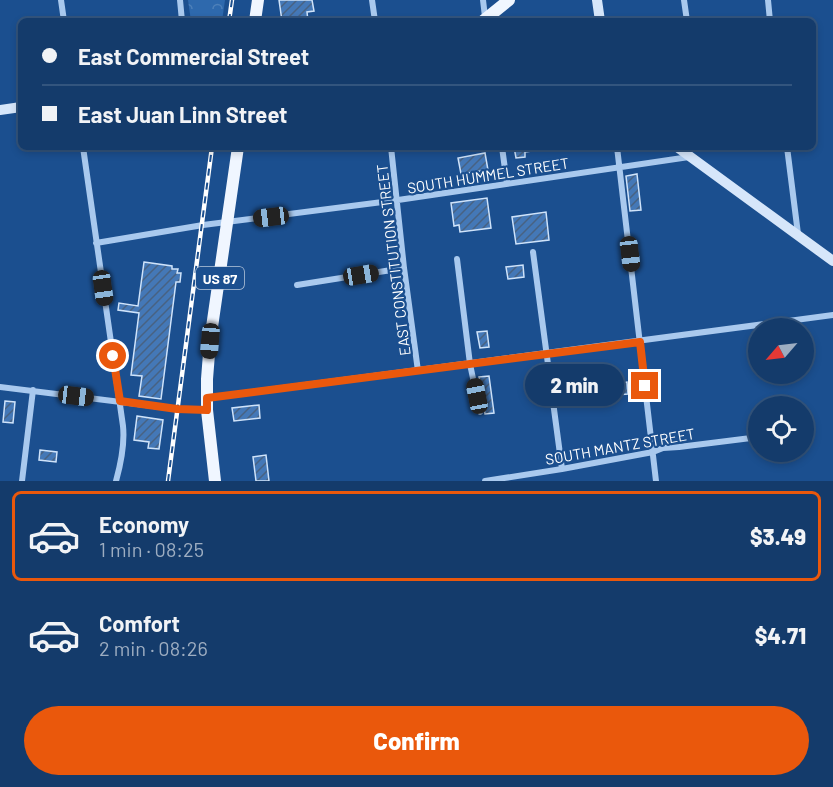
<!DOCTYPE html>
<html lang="en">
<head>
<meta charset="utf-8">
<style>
	body { margin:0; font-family:Barlow,sans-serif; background:#214673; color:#f1f3f6; height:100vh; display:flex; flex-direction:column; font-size:22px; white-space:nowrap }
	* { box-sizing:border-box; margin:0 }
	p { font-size:20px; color:#9dadc1 }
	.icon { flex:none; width:33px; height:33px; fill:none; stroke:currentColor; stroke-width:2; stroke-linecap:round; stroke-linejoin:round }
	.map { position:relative; height:481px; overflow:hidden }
	.drawer { display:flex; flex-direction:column; background:#143b6b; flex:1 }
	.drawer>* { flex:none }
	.banner { position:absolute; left:18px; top:18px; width:798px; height:132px; border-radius:9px; box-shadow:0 3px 9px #0003,0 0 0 2px #33557e; display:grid; align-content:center; height:132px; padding:0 24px; background:#143b6b }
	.needle { width:39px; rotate:242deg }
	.controls { position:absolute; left:748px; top:318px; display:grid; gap:12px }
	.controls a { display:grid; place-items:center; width:66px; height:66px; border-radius:50%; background:#143b6b; box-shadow:0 3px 9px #0003,0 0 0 2px #33557e; font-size:30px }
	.end { position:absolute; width:27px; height:27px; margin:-14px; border:8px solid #ea580c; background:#fff; box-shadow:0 0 0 3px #fff }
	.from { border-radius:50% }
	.bubble { position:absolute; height:42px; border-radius:21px; background:#143b6b; box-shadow:0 3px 9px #0003,0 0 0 2px #33557e; font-size:20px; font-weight:800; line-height:42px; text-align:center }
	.car { position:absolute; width:18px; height:36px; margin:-18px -9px; border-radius:8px; box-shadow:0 0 4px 2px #0007; background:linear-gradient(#222 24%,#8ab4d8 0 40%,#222 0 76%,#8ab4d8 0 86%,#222 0) }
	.banner b { display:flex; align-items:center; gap:21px; height:57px; font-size:22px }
	.banner b+b { border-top:2px solid #33557e }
	.banner i { width:15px; height:15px; background:#f1f3f6 }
	ul { padding:10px 0 0; list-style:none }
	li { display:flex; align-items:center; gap:18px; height:90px; margin:0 12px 9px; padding:0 12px; border:3px solid transparent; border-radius:9px }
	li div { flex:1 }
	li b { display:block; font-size:22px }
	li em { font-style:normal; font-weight:800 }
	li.current { border-color:#ea580c }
	li>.icon { width:54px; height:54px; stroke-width:1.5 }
	.button { display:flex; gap:12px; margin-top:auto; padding:12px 24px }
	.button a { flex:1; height:69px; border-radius:36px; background:#ea580c; color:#fff; font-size:24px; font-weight:800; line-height:69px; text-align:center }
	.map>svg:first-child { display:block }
</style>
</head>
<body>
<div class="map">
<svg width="833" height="481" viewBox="0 0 833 481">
	<defs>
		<pattern id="park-crowns" width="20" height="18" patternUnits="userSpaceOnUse" patternTransform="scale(1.5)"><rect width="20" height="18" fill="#2e69ad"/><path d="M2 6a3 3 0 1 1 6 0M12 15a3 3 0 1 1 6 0" fill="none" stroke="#4d80b9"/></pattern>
		<pattern id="building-hatch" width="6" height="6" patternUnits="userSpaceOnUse" patternTransform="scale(1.5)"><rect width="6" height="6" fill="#4478b7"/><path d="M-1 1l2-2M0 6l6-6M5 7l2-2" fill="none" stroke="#486282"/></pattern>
	</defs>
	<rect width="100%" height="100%" fill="#1b4f8f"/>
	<path fill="url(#park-crowns)" d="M 188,0 L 225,0 L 222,21 L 191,21 Z"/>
	<path fill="url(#building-hatch)" stroke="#cfe3fa" stroke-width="1.5" d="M 279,0 L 312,0 L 314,11 L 307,12 L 308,21 L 282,21 Z
		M 514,147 L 538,147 L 538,150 L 525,152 L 525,157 L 516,158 Z
		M 485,153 L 488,170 L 461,174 L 458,158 Z
		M 637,174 L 641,210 L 630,211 L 626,176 Z
		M 487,198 L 491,228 L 460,232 L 459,225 L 454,226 L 451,203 Z
		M 546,212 L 549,240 L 516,244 L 512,217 Z
		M 144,262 L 172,266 L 172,269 L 178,269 L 177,273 L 181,273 L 180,282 L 176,282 L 161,399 L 139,396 L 142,376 L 131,375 L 139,313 L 118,310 L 119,303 L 138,306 Z
		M 523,265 L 524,277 L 508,279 L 506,267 Z
		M 487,331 L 489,347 L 480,348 L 477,332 Z
		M 607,366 L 609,378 L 595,379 L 594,368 Z
		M 489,376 L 494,413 L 485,414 L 479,377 Z
		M 627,382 L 628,394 L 615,395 L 614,384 Z
		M 5,401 L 15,402 L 13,423 L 3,422 Z
		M 259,405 L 260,418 L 234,421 L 232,408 Z
		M 137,416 L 163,420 L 159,449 L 148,448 L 149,442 L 134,440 Z
		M 40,450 L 57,452 L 56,462 L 39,460 Z
		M 266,455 L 269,481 L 256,481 L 253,457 Z"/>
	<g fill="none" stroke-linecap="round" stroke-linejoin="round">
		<path stroke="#a9c9ee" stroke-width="6" d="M 61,0 L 64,21
			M 180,0 L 182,21
			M 372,0 L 375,21
			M 483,0 L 485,17
			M 684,0 L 687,21
			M 768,0 L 770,21
			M 83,147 L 123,426 C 125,445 121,463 116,481
			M 391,147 L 404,268 L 418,371
			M 502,147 L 507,184
			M 617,147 L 656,481
			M 787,147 L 798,234
			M 96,243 L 203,225 L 398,200 L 689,157
			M 533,252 L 562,469
			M 457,259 L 470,364 L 480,412
			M 297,285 L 404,268
			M 0,387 L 177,409 L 207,410
			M 207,398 L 833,315
			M 804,431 L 807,431
			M 22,481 L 33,390
			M 485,481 L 562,469 L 653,452 L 663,448 L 679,447 L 759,437"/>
		<path stroke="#d6e6fa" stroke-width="10" d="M 597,0 L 600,21
			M 0,110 L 21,107
			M 677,147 L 833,261"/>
		<path stroke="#f0f6ff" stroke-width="12" d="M 255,21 L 258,0
			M 483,21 L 509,0
			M 215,481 L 207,410 L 207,379 L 210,341 L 238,147"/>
		<defs>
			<path id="rail" d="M 229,21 L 232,0
				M 168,481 L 212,147"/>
		</defs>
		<use href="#rail" stroke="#fff" stroke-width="4.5"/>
		<use href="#rail" stroke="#1b4f8f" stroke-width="2" stroke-dasharray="7" stroke-linecap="butt"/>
	</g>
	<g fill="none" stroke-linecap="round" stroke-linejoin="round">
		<path stroke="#ea580c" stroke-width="8" d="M 113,356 L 120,401 L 177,409 L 207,410 L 207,398 L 640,342 L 645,386"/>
	</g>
	<g text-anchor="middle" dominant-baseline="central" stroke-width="4.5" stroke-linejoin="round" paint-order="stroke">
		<rect fill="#1b4f8f" stroke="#bbcadd" stroke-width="1.5" x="196" y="267" width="48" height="22" rx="4.5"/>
		<g font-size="14" font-weight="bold" fill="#fff">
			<text x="220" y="278">US 87</text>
		</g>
		<g font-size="15" fill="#fff" stroke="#1b4f8f">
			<text transform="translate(488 175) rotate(-9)">SOUTH HUMMEL STREET</text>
			<text transform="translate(393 260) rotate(-97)">EAST CONSTITUTION STREET</text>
			<text transform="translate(620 446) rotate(-10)">SOUTH MANTZ STREET</text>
		</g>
	</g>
</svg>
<div class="controls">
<a><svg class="needle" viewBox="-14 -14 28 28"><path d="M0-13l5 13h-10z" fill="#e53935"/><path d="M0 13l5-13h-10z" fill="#9dadc1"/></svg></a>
<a><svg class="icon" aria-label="locate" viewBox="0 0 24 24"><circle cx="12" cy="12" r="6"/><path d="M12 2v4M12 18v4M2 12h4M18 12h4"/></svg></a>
</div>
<i class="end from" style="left:113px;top:356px"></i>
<i class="end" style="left:645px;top:386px"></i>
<div class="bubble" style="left:525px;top:364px;width:99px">2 min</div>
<i class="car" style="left:271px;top:217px;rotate:263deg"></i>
<i class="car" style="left:630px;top:254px;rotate:173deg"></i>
<i class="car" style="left:361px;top:275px;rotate:81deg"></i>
<i class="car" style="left:103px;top:288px;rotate:172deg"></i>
<i class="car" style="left:210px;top:341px;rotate:185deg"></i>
<i class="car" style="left:76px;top:396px;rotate:97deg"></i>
<i class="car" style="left:477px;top:396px;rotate:349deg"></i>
<div class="banner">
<b><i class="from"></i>East Commercial Street</b>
<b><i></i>East Juan Linn Street</b>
</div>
</div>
<section class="drawer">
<ul>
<li class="current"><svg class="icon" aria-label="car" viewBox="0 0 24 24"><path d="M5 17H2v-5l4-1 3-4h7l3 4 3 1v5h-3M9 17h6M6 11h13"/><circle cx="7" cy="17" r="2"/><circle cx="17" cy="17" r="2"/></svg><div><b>Economy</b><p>1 min · 08:25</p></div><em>$3.49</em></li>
<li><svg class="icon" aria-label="car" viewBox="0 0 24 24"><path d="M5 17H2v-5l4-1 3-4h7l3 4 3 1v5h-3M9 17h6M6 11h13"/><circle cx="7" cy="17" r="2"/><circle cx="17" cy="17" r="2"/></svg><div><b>Comfort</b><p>2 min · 08:26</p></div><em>$4.71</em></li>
</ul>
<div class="button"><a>Confirm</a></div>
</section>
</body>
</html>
